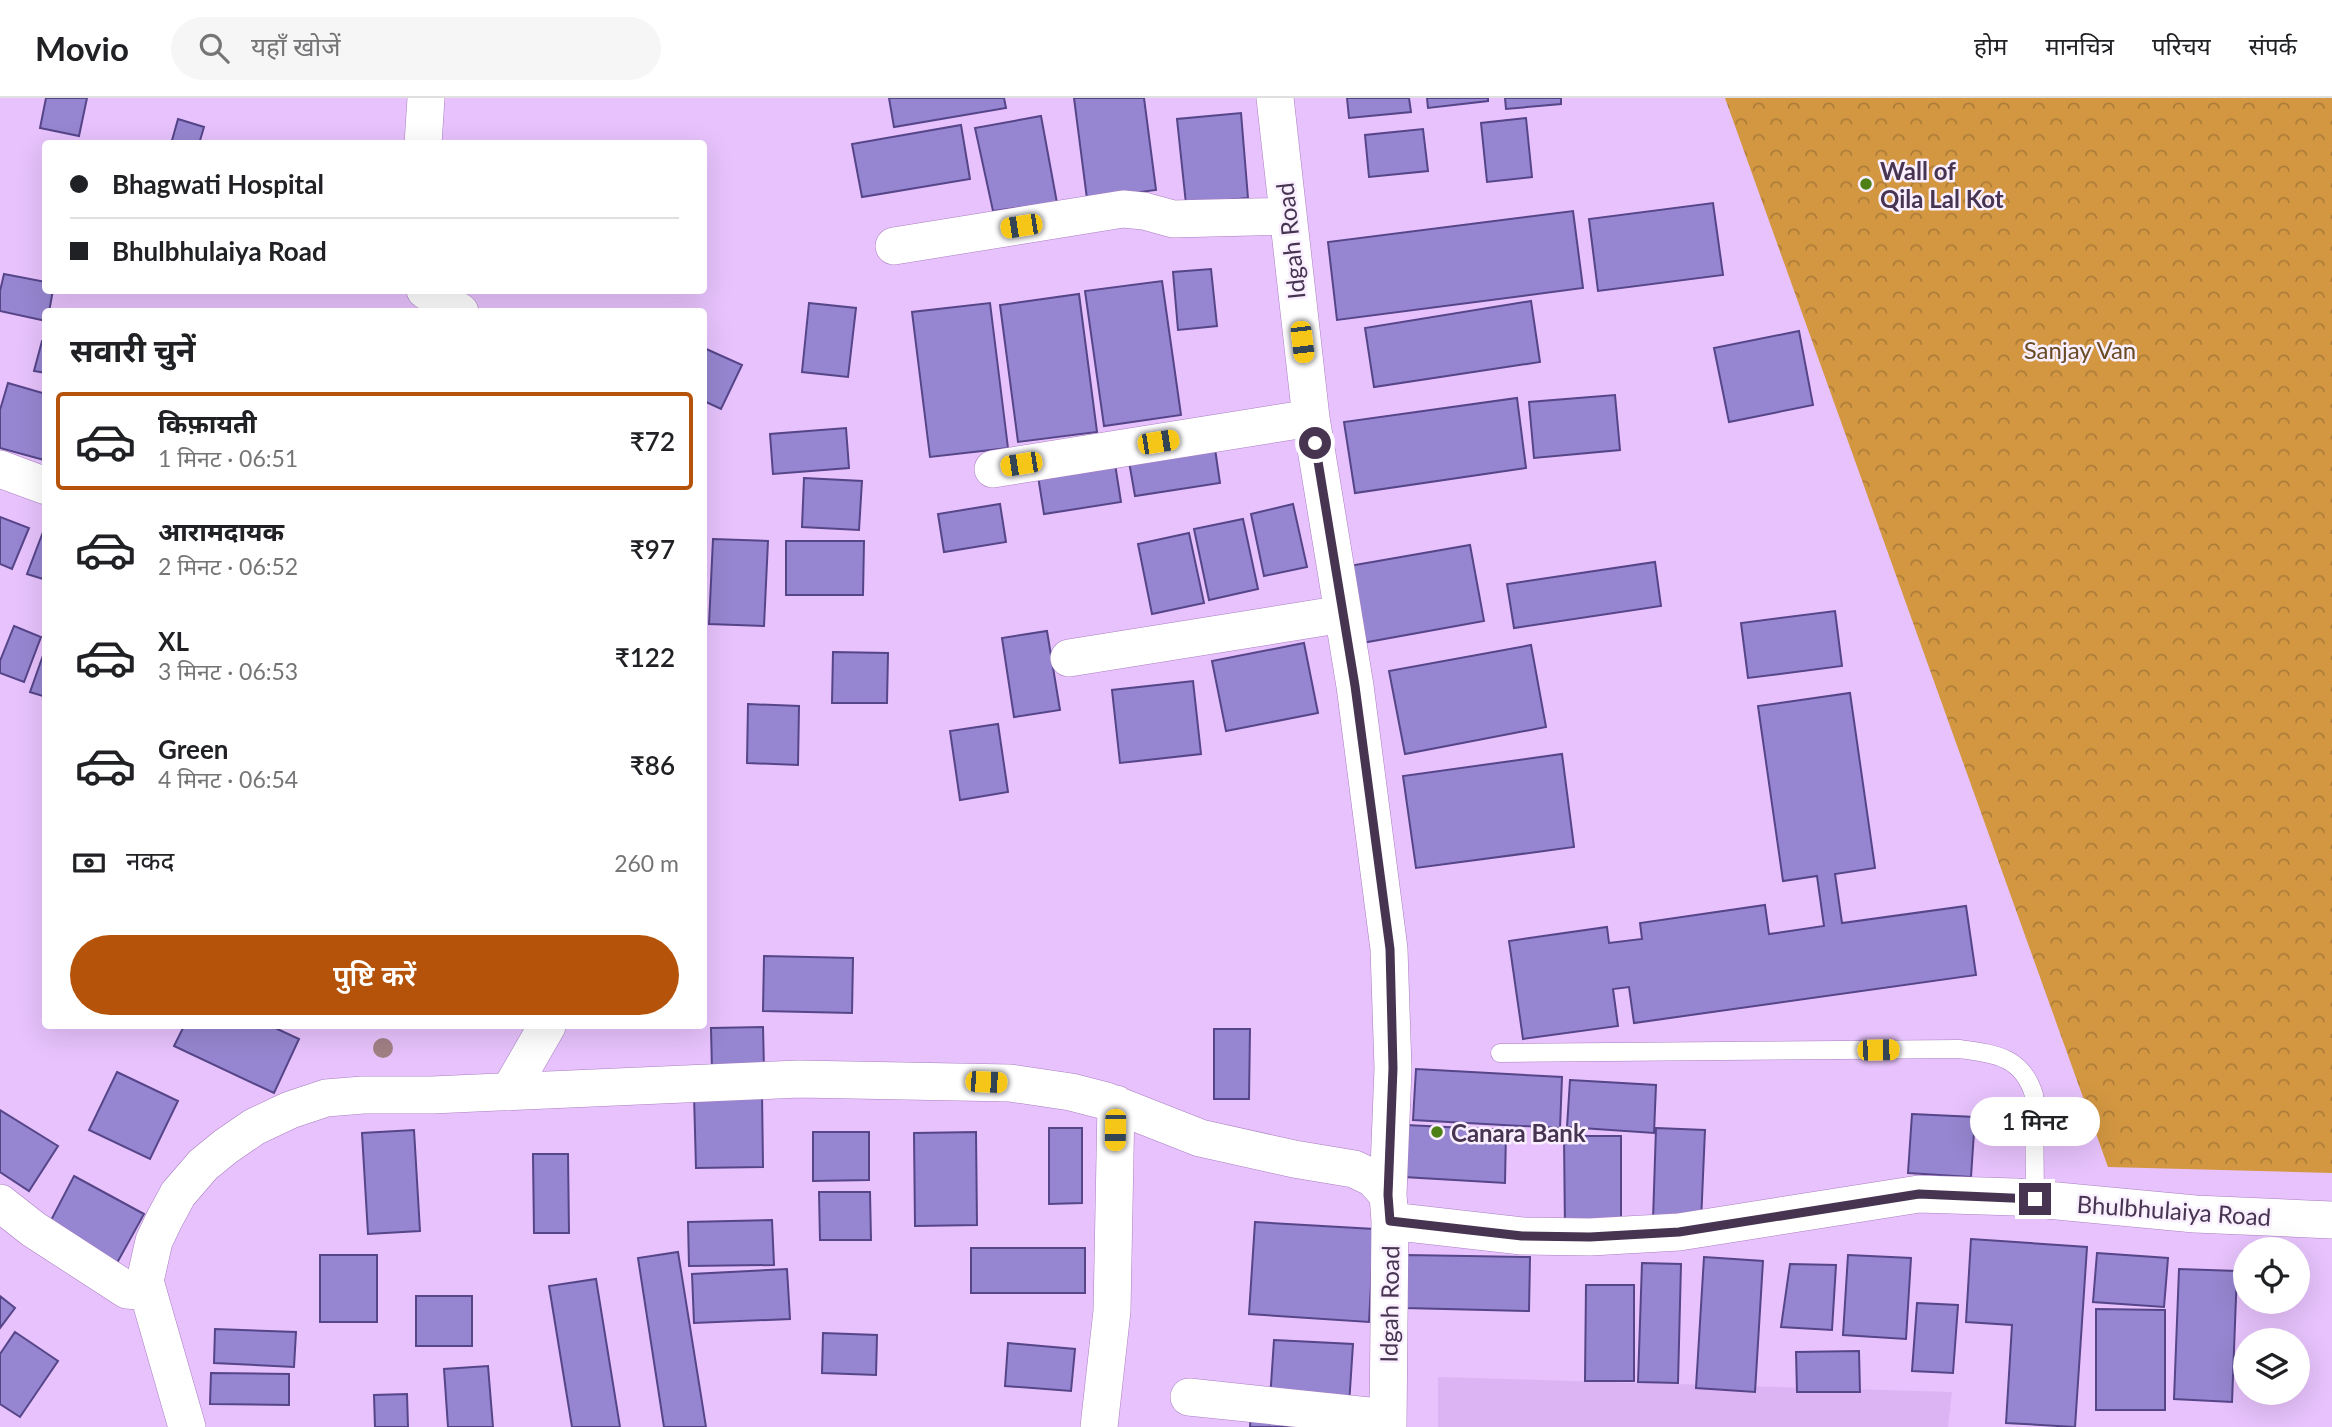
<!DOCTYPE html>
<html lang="hi">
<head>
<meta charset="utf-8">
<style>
	body { margin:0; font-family:Lato,"Noto Sans Devanagari",sans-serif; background:#f6f6f6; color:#202124; height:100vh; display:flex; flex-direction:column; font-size:26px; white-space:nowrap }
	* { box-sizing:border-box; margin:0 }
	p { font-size:23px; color:#757577 }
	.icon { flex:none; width:38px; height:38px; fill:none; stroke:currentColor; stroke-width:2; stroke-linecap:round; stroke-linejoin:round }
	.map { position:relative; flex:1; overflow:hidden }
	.details { position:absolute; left:42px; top:210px; width:665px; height:721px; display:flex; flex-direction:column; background:#fff; border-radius:7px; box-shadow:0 7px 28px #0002 }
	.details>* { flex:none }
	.hud { position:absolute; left:42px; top:42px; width:665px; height:154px; border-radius:7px; box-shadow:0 7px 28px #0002; display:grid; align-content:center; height:154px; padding:0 28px; background:#fff }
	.tools { position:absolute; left:2233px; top:1139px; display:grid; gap:14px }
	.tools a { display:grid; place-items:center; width:77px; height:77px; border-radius:50%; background:#fff; box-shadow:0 7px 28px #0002; font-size:35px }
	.end { position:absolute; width:32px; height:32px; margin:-16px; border:9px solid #473451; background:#fff; box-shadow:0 0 0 4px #fff }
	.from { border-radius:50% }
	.bubble { position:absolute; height:49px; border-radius:24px; background:#fff; box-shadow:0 7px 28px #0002; font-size:23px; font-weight:600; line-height:49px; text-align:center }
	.car { position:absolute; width:21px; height:42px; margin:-21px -10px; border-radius:9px; box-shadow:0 0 5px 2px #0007; background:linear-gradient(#f5c518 24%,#345 0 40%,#f5c518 0 76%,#345 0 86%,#f5c518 0) }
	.hud b { display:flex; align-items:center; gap:24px; height:66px; font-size:26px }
	.hud b+b { border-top:2px solid #e0e0e0 }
	.hud i { width:18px; height:18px; background:#202124 }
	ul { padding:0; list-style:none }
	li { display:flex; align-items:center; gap:21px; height:98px; margin:0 14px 10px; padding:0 14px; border:4px solid transparent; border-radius:7px }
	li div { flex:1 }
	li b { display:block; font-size:26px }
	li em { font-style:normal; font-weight:600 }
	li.active { border-color:#b45309 }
	li>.icon { width:63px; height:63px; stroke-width:1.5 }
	h2 { padding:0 28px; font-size:32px; line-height:84px }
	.pay { display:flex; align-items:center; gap:18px; height:77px; padding:0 28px; font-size:26px }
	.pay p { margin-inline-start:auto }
	.cta { display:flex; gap:14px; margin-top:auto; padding:14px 28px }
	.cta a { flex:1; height:80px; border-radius:42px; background:#b45309; color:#fff; font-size:28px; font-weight:600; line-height:80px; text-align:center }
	header { display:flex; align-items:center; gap:42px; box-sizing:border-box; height:98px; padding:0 35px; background:#fff; border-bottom:2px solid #e0e0e0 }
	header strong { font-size:33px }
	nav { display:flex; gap:38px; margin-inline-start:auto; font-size:24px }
	.search { width:490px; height:63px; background:#f6f6f6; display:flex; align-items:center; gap:18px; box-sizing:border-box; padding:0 24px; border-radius:38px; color:#757577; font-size:26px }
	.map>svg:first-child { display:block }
</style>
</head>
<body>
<header>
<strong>Movio</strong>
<div class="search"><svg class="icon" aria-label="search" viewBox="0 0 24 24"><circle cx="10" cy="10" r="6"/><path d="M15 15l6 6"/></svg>यहाँ खोजें</div>
<nav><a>होम</a><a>मानचित्र</a><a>परिचय</a><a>संपर्क</a></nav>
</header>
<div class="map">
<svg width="2332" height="1329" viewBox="0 0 2332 1329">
	<defs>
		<pattern id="forest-crowns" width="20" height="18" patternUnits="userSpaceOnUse" patternTransform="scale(1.75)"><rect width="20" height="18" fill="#d39741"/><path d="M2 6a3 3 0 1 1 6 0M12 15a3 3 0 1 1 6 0" fill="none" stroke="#ad7c39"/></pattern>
	</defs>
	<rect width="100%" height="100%" fill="#e7c2fc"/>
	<path fill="#dcb4f3" d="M 1438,1279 L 1952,1294 L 1948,1329 L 1438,1329 Z"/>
	<path fill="url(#forest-crowns)" d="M 1725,0 L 2332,0 L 2332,1075 L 2108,1069 Z"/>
	<path fill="#9686d1" stroke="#564589" stroke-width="2" d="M 46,0 L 87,0 L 79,38 L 40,30 Z
		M 889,0 L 1004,0 L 1006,10 L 894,29 Z
		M 1074,0 L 1144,0 L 1156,92 L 1087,101 Z
		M 1347,0 L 1409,0 L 1411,14 L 1349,20 Z
		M 1427,0 L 1488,0 L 1488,3 L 1428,10 Z
		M 1505,0 L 1561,0 L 1561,6 L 1506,11 Z
		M 1241,15 L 1248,100 L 1186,106 L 1177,21 Z
		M 1041,18 L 1057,105 L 993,113 L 975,30 Z
		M 1526,20 L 1532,79 L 1487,84 L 1481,25 Z
		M 178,21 L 204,29 L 199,46 L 171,46 Z
		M 961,27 L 970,81 L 862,99 L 852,46 Z
		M 1423,31 L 1428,73 L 1369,79 L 1365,37 Z
		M 1713,105 L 1723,177 L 1598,193 L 1589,121 Z
		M 1573,113 L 1583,190 L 1337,222 L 1328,144 Z
		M 1211,171 L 1217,228 L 1178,232 L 1173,174 Z
		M 4,176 L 46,184 L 46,192 L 53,192 L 49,214 L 46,214 L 46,223 L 0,213 L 0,193 Z
		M 1162,183 L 1181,317 L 1104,328 L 1085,193 Z
		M 1079,196 L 1097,334 L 1018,344 L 1000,207 Z
		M 1531,203 L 1540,264 L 1374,289 L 1365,230 Z
		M 809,205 L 856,210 L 848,279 L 802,274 Z
		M 990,205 L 1008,350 L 930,359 L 912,214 Z
		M 1799,233 L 1813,307 L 1729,324 L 1714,250 Z
		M 42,243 L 46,243 L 46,275 L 34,273 Z
		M 704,250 L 742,267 L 721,311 L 704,303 Z
		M 8,285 L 46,296 L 46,355 L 44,362 L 0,350 L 0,312 Z
		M 1615,297 L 1620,352 L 1534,360 L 1529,304 Z
		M 1517,300 L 1526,370 L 1355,395 L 1344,324 Z
		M 846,330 L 849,370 L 773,376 L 770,336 Z
		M 1214,344 L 1220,385 L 1135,398 L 1128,358 Z
		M 1115,366 L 1121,404 L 1044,416 L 1038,378 Z
		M 804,380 L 862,383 L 859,432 L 802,429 Z
		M 1000,406 L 1006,444 L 944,454 L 938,416 Z
		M 1293,406 L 1307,469 L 1264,478 L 1251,416 Z
		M 0,419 L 29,430 L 12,471 L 0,466 Z
		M 1243,421 L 1258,491 L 1209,502 L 1194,431 Z
		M 46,426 L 46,482 L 27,476 Z
		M 1189,435 L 1204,505 L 1152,516 L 1138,446 Z
		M 713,441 L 768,443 L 764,528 L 709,526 Z
		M 786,443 L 864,443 L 863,497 L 786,497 Z
		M 1470,447 L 1484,523 L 1362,545 L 1349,468 Z
		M 1655,464 L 1661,508 L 1514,530 L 1507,486 Z
		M 1835,513 L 1842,568 L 1748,580 L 1741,525 Z
		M 14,528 L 41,539 L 24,584 L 0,575 L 0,563 Z
		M 1047,533 L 1060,612 L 1014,619 L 1002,540 Z
		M 1304,545 L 1318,615 L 1226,633 L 1212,563 Z
		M 1531,547 L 1546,629 L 1405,656 L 1389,573 Z
		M 46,549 L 46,599 L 30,594 Z
		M 833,554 L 888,555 L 887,605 L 832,605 Z
		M 1193,583 L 1201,656 L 1120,665 L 1112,592 Z
		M 1850,595 L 1875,770 L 1835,776 L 1842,825 L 1966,808 L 1976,877 L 1634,925 L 1629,889 L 1613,891 L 1618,928 L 1523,941 L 1509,843 L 1607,829 L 1609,845 L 1642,841 L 1640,825 L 1765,807 L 1769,836 L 1824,828 L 1817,778 L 1783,783 L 1758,608 Z
		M 748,606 L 799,608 L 798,667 L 747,665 Z
		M 998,626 L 1008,694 L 960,702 L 950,633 Z
		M 1562,656 L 1574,749 L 1416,770 L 1403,678 Z
		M 764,858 L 853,860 L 852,915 L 763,913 Z
		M 184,928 L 271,928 L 299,941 L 274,995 L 174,948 Z
		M 763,929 L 764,972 L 712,973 L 711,930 Z
		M 1214,931 L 1250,931 L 1249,1001 L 1214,1001 Z
		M 1416,971 L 1562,979 L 1560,1030 L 1413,1022 Z
		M 117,974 L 178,1003 L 150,1061 L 89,1032 Z
		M 1570,982 L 1656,987 L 1654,1035 L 1567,1029 Z
		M 762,995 L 763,1069 L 696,1070 L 694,997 Z
		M 0,1012 L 58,1048 L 29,1093 L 0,1074 Z
		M 1912,1016 L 1975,1019 L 1971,1079 L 1908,1075 Z
		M 1406,1027 L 1506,1032 L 1505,1085 L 1404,1079 Z
		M 1049,1030 L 1082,1030 L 1082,1105 L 1049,1106 Z
		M 1656,1030 L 1705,1032 L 1701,1124 L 1653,1122 Z
		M 414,1032 L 420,1133 L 368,1136 L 362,1035 Z
		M 813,1034 L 869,1034 L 869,1082 L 813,1083 Z
		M 976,1034 L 977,1127 L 915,1128 L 914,1035 Z
		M 1564,1038 L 1621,1038 L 1621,1132 L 1565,1132 Z
		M 533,1056 L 568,1056 L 569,1135 L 534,1135 Z
		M 74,1078 L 144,1116 L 117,1165 L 48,1128 Z
		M 819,1094 L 870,1094 L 871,1142 L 820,1142 Z
		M 772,1122 L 774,1167 L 689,1168 L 688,1124 Z
		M 1255,1124 L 1374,1131 L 1369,1224 L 1249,1216 Z
		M 1971,1141 L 2087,1149 L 2075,1329 L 2006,1325 L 2012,1227 L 1966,1224 Z
		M 971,1150 L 1085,1150 L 1085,1195 L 971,1195 Z
		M 678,1154 L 706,1329 L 664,1329 L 638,1160 Z
		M 2097,1155 L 2168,1160 L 2164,1209 L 2093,1204 Z
		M 320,1157 L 377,1157 L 377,1224 L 320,1224 Z
		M 1406,1157 L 1530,1159 L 1529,1213 L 1405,1210 Z
		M 1848,1157 L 1911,1160 L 1906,1241 L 1843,1237 Z
		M 1704,1159 L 1763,1163 L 1755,1294 L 1696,1290 Z
		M 1642,1165 L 1681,1166 L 1678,1285 L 1638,1284 Z
		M 1790,1166 L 1836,1167 L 1832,1232 L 1781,1229 Z
		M 787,1171 L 790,1221 L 694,1225 L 692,1176 Z
		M 2179,1171 L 2237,1173 L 2232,1304 L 2174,1301 Z
		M 596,1181 L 620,1329 L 572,1329 L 549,1188 Z
		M 1586,1187 L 1634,1187 L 1634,1283 L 1585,1283 Z
		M 0,1198 L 15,1210 L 0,1230 Z
		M 416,1198 L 472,1198 L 472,1248 L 416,1248 Z
		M 1917,1205 L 1958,1207 L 1953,1275 L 1912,1273 Z
		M 2096,1211 L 2165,1212 L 2165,1312 L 2096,1312 Z
		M 215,1231 L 296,1234 L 294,1269 L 214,1265 Z
		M 15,1234 L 58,1263 L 20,1319 L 0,1306 L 0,1256 Z
		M 823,1235 L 877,1237 L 876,1277 L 822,1275 Z
		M 1274,1242 L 1353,1246 L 1349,1307 L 1270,1302 Z
		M 1008,1245 L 1075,1251 L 1071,1293 L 1005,1288 Z
		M 1859,1253 L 1860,1294 L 1797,1294 L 1796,1254 Z
		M 488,1268 L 493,1329 L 448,1329 L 444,1271 Z
		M 211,1275 L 289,1276 L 289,1307 L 210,1306 Z
		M 407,1296 L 408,1329 L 375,1329 L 374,1297 Z
		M 1251,1314 L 1309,1329 L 1250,1329 Z"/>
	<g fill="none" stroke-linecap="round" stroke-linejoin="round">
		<defs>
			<path id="lane" d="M 1500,955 L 1959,951 C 1995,956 2022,958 2034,997 L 2035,1101"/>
			<path id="street" d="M 1275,0 L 1311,320 L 1355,588 L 1389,851 L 1393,970 L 1388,1097 L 1390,1123 L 1388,1329
				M 423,46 L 426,0
				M 894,148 L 1123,111 L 1144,113 L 1173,121 L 1287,118
				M 425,192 L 460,214
				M 0,371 L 46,388
				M 993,371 L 1311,320
				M 1069,560 L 1343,516
				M 509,994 L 547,928
				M 0,1105 L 33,1131 L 127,1192 L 138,1193 L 142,1190 L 145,1183 L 154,1143 L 164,1122 L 178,1096 L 203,1067 L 225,1049 L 254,1029 L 290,1012 L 326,1000 L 363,997 L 432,997 L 799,981 L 1010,985 L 1071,994 L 1106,1003 L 1200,1040 L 1294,1061 L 1354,1071 L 1373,1080 L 1388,1097
				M 1390,1123 L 1522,1138 L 1590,1139 L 1679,1134 L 1919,1096 L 2015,1099 L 2195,1116 L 2332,1122
				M 145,1183 L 187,1329
				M 1189,1299 L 1388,1320
				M 1099,1329 L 1112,1213 L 1116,1006"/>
		</defs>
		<use href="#lane" stroke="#a97ec2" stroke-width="19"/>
		<use href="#street" stroke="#a97ec2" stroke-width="38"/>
		<use href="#lane" stroke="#fff" stroke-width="18"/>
		<use href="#street" stroke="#fff" stroke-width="37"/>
	</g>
	<circle fill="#a28185" cx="383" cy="950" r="10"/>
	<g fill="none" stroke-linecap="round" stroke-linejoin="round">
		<path stroke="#473451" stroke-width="9" d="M 1315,345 L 1355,588 L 1390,851 L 1393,970 L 1388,1097 L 1390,1123 L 1522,1138 L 1590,1139 L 1679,1134 L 1919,1096 L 2035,1101"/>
	</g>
	<g fill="#4d8115" stroke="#f9effe" stroke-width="2.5">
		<circle cx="1866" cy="86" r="7"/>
		<circle cx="1437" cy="1034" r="7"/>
	</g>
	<g text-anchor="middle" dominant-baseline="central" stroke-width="5" stroke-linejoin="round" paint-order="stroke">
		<g font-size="24" font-weight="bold" fill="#473451" stroke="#f9effe" text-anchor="start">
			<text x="1880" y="72">Wall of<tspan x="1880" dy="28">Qila Lal Kot</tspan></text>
			<text x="1451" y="1034">Canara Bank</text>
		</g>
		<g font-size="24" fill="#473451" stroke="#f9effe">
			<text transform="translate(1290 143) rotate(-96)">Idgah Road</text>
			<text transform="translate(2174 1112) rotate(4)">Bhulbhulaiya Road</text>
			<text transform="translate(1389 1206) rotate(-89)">Idgah Road</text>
		</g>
		<g font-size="24" fill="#694c24" stroke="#f9effe">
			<text x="2080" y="251">Sanjay Van</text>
		</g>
	</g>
</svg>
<div class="tools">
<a><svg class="icon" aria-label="locate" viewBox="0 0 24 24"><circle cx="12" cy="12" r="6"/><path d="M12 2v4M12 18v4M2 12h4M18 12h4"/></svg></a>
<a><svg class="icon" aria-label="layers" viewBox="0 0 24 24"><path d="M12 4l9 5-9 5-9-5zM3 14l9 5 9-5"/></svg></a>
</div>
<i class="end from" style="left:1315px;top:345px"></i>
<i class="end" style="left:2035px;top:1101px"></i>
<div class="bubble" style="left:1970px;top:999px;width:130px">1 मिनट</div>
<i class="car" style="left:1021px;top:128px;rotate:261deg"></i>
<i class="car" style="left:1302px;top:244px;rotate:173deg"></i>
<i class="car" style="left:1158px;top:344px;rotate:81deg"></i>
<i class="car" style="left:1021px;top:366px;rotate:261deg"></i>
<i class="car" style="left:1878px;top:952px;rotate:89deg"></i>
<i class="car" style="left:986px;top:984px;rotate:92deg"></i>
<i class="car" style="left:1115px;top:1032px;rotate:181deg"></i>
<div class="hud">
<b><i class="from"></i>Bhagwati Hospital</b>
<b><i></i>Bhulbhulaiya Road</b>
</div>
<section class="details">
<h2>सवारी चुनें</h2>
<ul>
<li class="active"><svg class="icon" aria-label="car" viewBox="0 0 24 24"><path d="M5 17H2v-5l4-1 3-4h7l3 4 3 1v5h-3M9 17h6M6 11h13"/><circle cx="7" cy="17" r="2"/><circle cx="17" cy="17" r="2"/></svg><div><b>किफ़ायती</b><p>1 मिनट · 06:51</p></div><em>₹72</em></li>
<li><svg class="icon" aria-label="car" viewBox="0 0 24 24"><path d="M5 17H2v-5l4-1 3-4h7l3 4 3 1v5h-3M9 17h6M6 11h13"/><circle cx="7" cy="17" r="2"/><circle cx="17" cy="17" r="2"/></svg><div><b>आरामदायक</b><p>2 मिनट · 06:52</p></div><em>₹97</em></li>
<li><svg class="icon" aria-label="car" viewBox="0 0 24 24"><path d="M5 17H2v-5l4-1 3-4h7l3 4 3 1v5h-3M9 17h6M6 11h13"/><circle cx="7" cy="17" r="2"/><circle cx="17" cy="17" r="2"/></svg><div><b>XL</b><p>3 मिनट · 06:53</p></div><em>₹122</em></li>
<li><svg class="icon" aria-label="car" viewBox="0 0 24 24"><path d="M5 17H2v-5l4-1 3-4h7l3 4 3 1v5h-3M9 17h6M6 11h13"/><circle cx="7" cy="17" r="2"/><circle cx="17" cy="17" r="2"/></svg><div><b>Green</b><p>4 मिनट · 06:54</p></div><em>₹86</em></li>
</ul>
<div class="pay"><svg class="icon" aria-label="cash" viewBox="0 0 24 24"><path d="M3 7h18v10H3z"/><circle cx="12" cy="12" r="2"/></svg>नकद<p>260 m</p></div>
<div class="cta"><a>पुष्टि करें</a></div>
</section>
</div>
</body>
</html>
